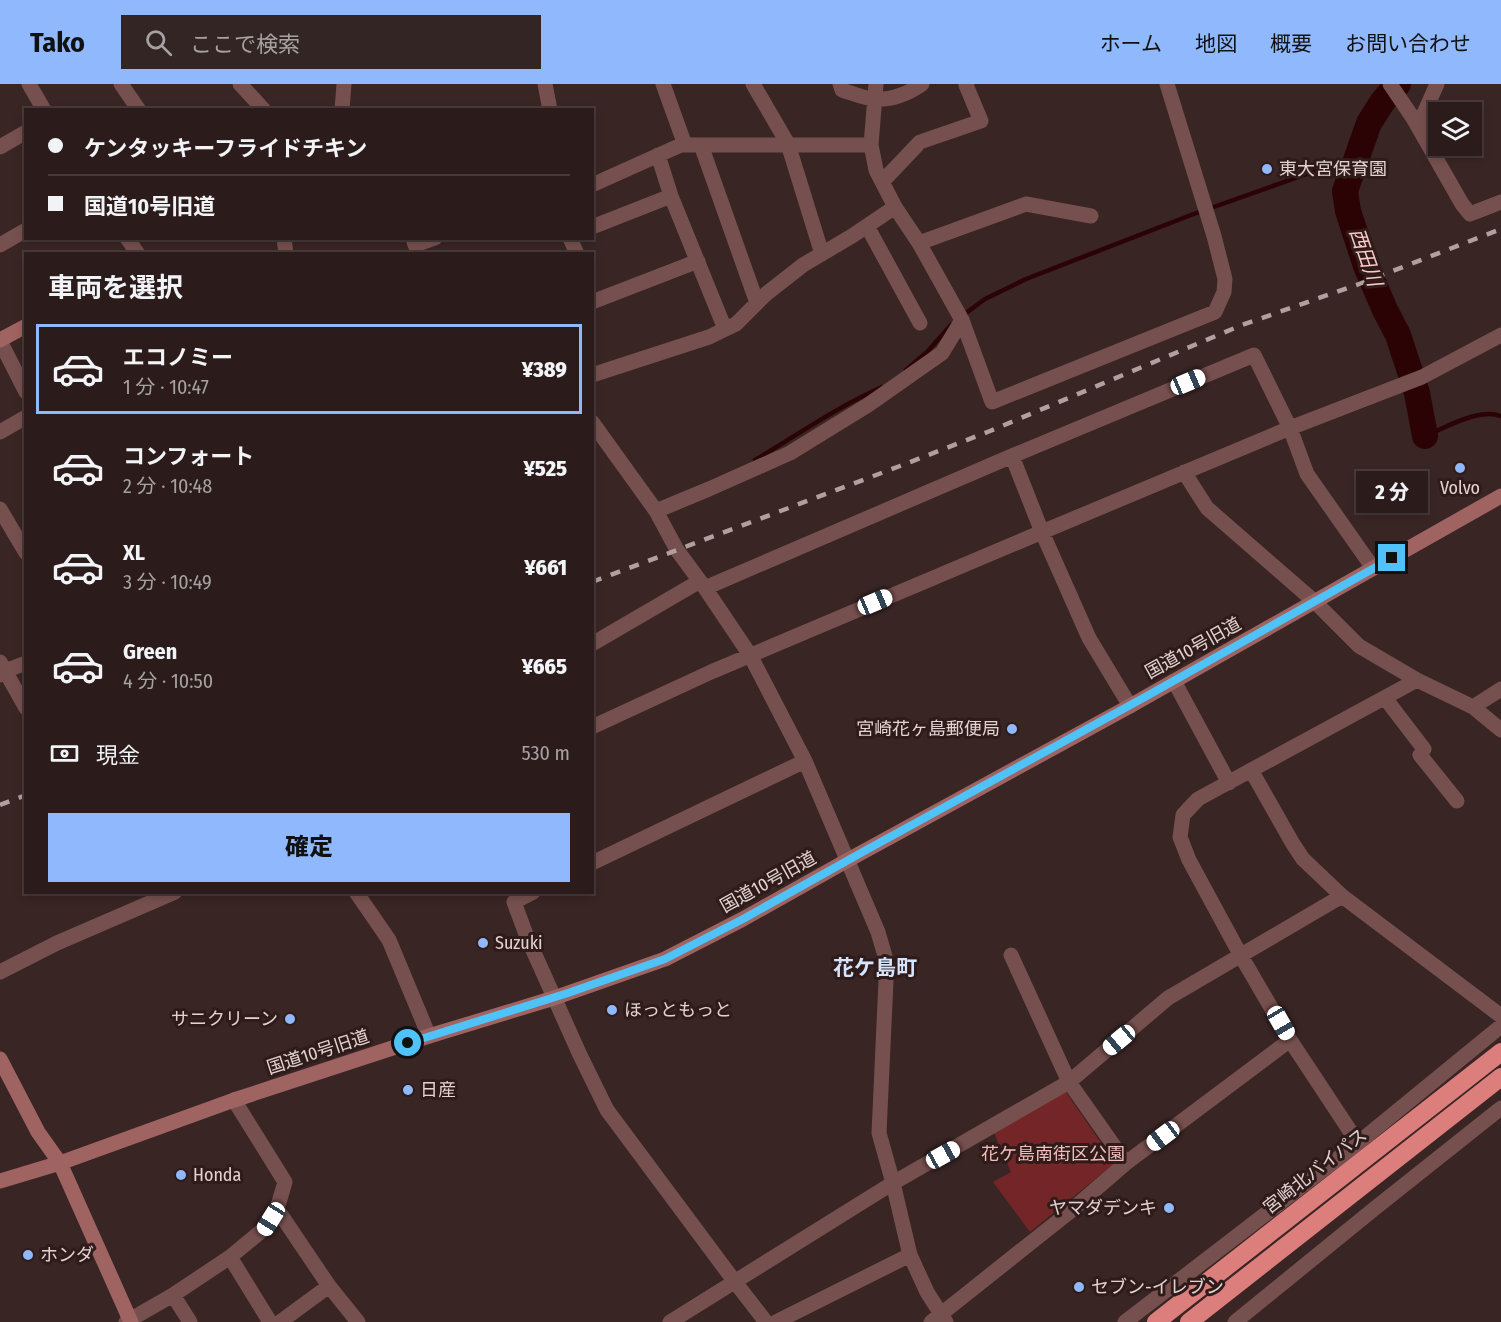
<!DOCTYPE html>
<html lang="ja">
<head>
<meta charset="utf-8">
<style>
	body { margin:0; font-family:"Fira Sans Condensed","Noto Sans JP",sans-serif; background:#332524; color:#f1f3f6; height:100vh; display:flex; flex-direction:column; font-size:22px; white-space:nowrap }
	* { box-sizing:border-box; margin:0 }
	p { font-size:20px; color:#a6a1a3 }
	.icon { flex:none; width:33px; height:33px; fill:none; stroke:currentColor; stroke-width:2; stroke-linecap:round; stroke-linejoin:round }
	.map { position:relative; flex:1; overflow:hidden }
	.panel { position:absolute; left:24px; top:168px; width:570px; height:642px; display:flex; flex-direction:column; background:#2b1c1b; border-radius:0px; box-shadow:0 3px 9px #0003,0 0 0 2px #473a3a }
	.panel>* { flex:none }
	.guide { position:absolute; left:24px; top:24px; width:570px; height:132px; border-radius:0px; box-shadow:0 3px 9px #0003,0 0 0 2px #473a3a; display:grid; align-content:center; height:132px; padding:0 24px; background:#2b1c1b }
	.controls { position:absolute; left:1428px; top:18px; display:grid; gap:12px }
	.controls a { display:grid; place-items:center; width:54px; height:54px; border-radius:0px; background:#2b1c1b; box-shadow:0 3px 9px #0003,0 0 0 2px #473a3a; font-size:30px }
	.end { position:absolute; width:27px; height:27px; margin:-14px; border:8px solid #4fc3f7; background:#111; box-shadow:0 0 0 3px #111 }
	.from { border-radius:50% }
	.bubble { position:absolute; height:42px; border-radius:0px; background:#2b1c1b; box-shadow:0 3px 9px #0003,0 0 0 2px #473a3a; font-size:20px; font-weight:800; line-height:42px; text-align:center }
	.car { position:absolute; width:18px; height:36px; margin:-18px -9px; border-radius:8px; box-shadow:0 0 4px 2px #0007; background:linear-gradient(#fff 24%,#345 0 40%,#fff 0 76%,#345 0 86%,#fff 0) }
	.guide b { display:flex; align-items:center; gap:21px; height:57px; font-size:22px }
	.guide b+b { border-top:2px solid #473a3a }
	.guide i { width:15px; height:15px; background:#f1f3f6 }
	ul { padding:0; list-style:none }
	li { display:flex; align-items:center; gap:18px; height:90px; margin:0 12px 9px; padding:0 12px; border:3px solid transparent; border-radius:0px }
	li div { flex:1 }
	li b { display:block; font-size:22px }
	li em { font-style:normal; font-weight:800 }
	li.selected { border-color:#8fb8fd }
	li>.icon { width:54px; height:54px; stroke-width:1.5 }
	h2 { padding:0 24px; font-size:27px; line-height:72px }
	.pay { display:flex; align-items:center; gap:15px; height:66px; padding:0 24px; font-size:22px }
	.pay p { margin-inline-start:auto }
	.primary-button { display:flex; gap:12px; margin-top:auto; padding:12px 24px }
	.primary-button a { flex:1; height:69px; border-radius:0px; background:#8fb8fd; color:#111; font-size:24px; font-weight:800; line-height:69px; text-align:center }
	header { display:flex; align-items:center; gap:36px; box-sizing:border-box; height:84px; padding:0 30px; background:#8fb8fd; color:#111 }
	header strong { font-size:28px }
	nav { display:flex; gap:33px; margin-inline-start:auto; font-size:21px }
	.search { width:420px; height:54px; background:#332524; display:flex; align-items:center; gap:15px; box-sizing:border-box; padding:0 21px; border-radius:0px; color:#a6a1a3; font-size:22px }
	.map>svg:first-child { display:block }
</style>
</head>
<body>
<header>
<strong>Tako</strong>
<div class="search"><svg class="icon" aria-label="search" viewBox="0 0 24 24"><circle cx="10" cy="10" r="6"/><path d="M15 15l6 6"/></svg>ここで検索</div>
<nav><a>ホーム</a><a>地図</a><a>概要</a><a>お問い合わせ</a></nav>
</header>
<div class="map">
<svg width="1501" height="1238" viewBox="0 0 1501 1238">
	<rect width="100%" height="100%" fill="#392524"/>
	<path fill="#742527" d="M 1065,1007 L 1115,1079 L 1030,1148 L 993,1098 L 1011,1088 L 994,1049 Z"/>
	<g fill="none" stroke-linecap="round" stroke-linejoin="round">
		<path stroke="#2c0305" stroke-width="4.5" d="M 962,232 L 985,215 L 1026,195 L 1191,131 L 1318,86 L 1326,84 L 1352,89
			M 906,286 L 927,268 L 951,241
			M 1425,352 C 1447,343 1478,324 1501,332
			M 755,376 C 797,351 837,323 882,303"/>
		<path stroke="#2c0305" stroke-width="26" d="M 1398,0 L 1383,17 L 1369,39 L 1345,107 L 1348,127 L 1366,182 L 1385,226 L 1398,251 L 1417,309 L 1425,352"/>
		<path stroke="#76504e" stroke-width="15" d="M 29,0 L 44,26
			M 121,0 L 139,26
			M 240,0 L 264,26
			M 545,0 L 550,26
			M 663,0 L 685,61
			M 753,0 L 788,60 L 822,170
			M 840,0 L 842,6 C 852,9 865,15 875,15 C 892,16 909,9 922,0
			M 1390,0 L 1413,34 L 1462,120 L 1470,130 L 1501,118
			M 342,26 L 344,0
			M 1418,43 L 1437,0
			M 701,61 L 757,219
			M 0,63 L 26,48
			M 658,71 L 671,112 L 725,245
			M 882,98 L 920,58 L 981,37 L 966,1 L 967,0
			M 592,101 L 681,61 L 871,61
			M 867,142 L 920,239
			M 592,143 L 671,112
			M 127,154 L 138,170
			M 284,154 L 286,170
			M 413,154 L 415,161 L 435,154
			M 570,154 L 577,170
			M 919,159 L 1026,120 L 1091,132
			M 0,161 L 26,146
			M 592,218 L 698,177
			M 962,236 L 992,318 L 1215,228 L 1224,208 L 1225,195 L 1214,152 L 1167,0
			M 0,257 L 26,308
			M 592,291 L 709,253 L 736,240 L 766,210 L 803,181 L 852,152 L 895,123
			M 592,338 L 656,427 L 677,466 L 705,504 L 750,571 L 805,677 L 878,848 L 885,872 L 886,897 L 879,1049 L 893,1099 L 910,1171 L 927,1208 L 946,1238
			M 0,348 L 26,333
			M 1012,372 L 1042,448 L 1089,554 L 1130,622
			M 1184,388 L 1207,424 L 1315,518 L 1359,562 L 1417,596 L 1473,623 L 1501,646
			M 0,425 L 26,469
			M 656,427 L 709,405 L 790,369 L 868,321 L 942,269 L 962,236 L 919,159 L 895,123 L 876,86 L 871,61 L 876,0
			M 705,504 L 1012,372 L 1254,271 L 1290,344 L 1307,390 L 1373,484
			M 592,560 L 700,497
			M 0,578 L 26,624
			M 0,591 L 5,587 L 26,579
			M 1174,597 L 1229,699
			M 1385,614 L 1424,665 L 1420,671 L 1457,717
			M 1473,623 L 1501,605
			M 592,643 L 711,588 L 1042,448 L 1290,344 L 1422,293 L 1501,251
			M 1251,686 L 1293,760 L 1303,775 L 1342,812 L 1501,932
			M 592,779 L 805,677
			M 356,808 L 389,856 L 429,952
			M 533,808 L 514,818 L 527,853 L 580,971 L 607,1026 L 735,1198 L 766,1238
			M 1011,871 L 1069,998 L 1126,1079
			M 0,888 L 57,859 L 175,808
			M 1358,1059 L 1290,956 L 1241,872 L 1189,776 L 1180,753 L 1183,731 L 1198,715 L 1417,596
			M 277,1125 L 329,1202 L 358,1238
			M 230,1173 L 270,1238
			M 173,1211 L 190,1238
			M 126,1238 L 173,1211 L 230,1173 L 264,1145 L 277,1125 L 285,1098 L 234,1016
			M 280,1238 L 329,1202
			M 670,1238 L 893,1099 L 1069,998 L 1168,914 L 1342,812
			M 776,1238 L 910,1171
			M 931,1238 L 1067,1130 L 1126,1079 L 1290,956
			M 1125,1238 L 1358,1059 L 1501,942
			M 1235,1238 L 1374,1125 L 1501,1024"/>
		<path stroke="#9f6361" stroke-width="15" d="M 0,256 L 26,242
			M 0,975 L 38,1048 L 60,1079 L 131,1238
			M 0,1097 L 60,1079 L 234,1016 L 429,952 L 554,914 L 665,875 L 743,835 L 848,776 L 1130,622 L 1501,412"/>
		<path stroke="#dc7f7c" stroke-width="18" d="M 1156,1238 L 1501,968
			M 1189,1238 L 1501,993"/>
		<path stroke="#b0a09f" stroke-width="4.5" stroke-dasharray="10 10" stroke-linecap="butt" d="M 592,498 L 900,382 L 990,347 L 1242,241 L 1359,200 L 1501,145
			M 0,721 L 26,711"/>
	</g>
	<g fill="none" stroke-linecap="round" stroke-linejoin="round">
		<path stroke="#4fc3f7" stroke-width="8" d="M 408,959 L 568,909 L 665,875 L 743,835 L 868,765 L 1145,613 L 1392,474"/>
	</g>
	<g fill="#8fb8fd" stroke="#2f1b1a" stroke-width="2">
		<circle cx="1267" cy="85" r="6"/>
		<circle cx="1460" cy="384" r="6"/>
		<circle cx="1012" cy="645" r="6"/>
		<circle cx="483" cy="859" r="6"/>
		<circle cx="612" cy="926" r="6"/>
		<circle cx="290" cy="935" r="6"/>
		<circle cx="408" cy="1006" r="6"/>
		<circle cx="181" cy="1091" r="6"/>
		<circle cx="1169" cy="1124" r="6"/>
		<circle cx="28" cy="1171" r="6"/>
		<circle cx="1079" cy="1203" r="6"/>
	</g>
	<g text-anchor="middle" dominant-baseline="central" stroke-width="6" stroke-linejoin="round" paint-order="stroke">
		<g font-size="18" fill="#e1d3d2" stroke="#2f1b1a" text-anchor="start">
			<text x="1279" y="85">東大宮保育園</text>
			<text x="1460" y="404" text-anchor="middle">Volvo</text>
			<text x="1000" y="645" text-anchor="end">宮崎花ヶ島郵便局</text>
			<text x="495" y="859">Suzuki</text>
			<text x="624" y="926">ほっともっと</text>
			<text x="278" y="935" text-anchor="end">サニクリーン</text>
			<text x="420" y="1006">日産</text>
			<text x="193" y="1091">Honda</text>
			<text x="1157" y="1124" text-anchor="end">ヤマダデンキ</text>
			<text x="40" y="1171">ホンダ</text>
			<text x="1091" y="1203">セブン-イレブン</text>
		</g>
		<g font-size="18" fill="#e1d3d2" stroke="#2f1b1a">
			<text transform="translate(1193 564) rotate(-29)">国道10号旧道</text>
			<text transform="translate(768 798) rotate(-29)">国道10号旧道</text>
			<text transform="translate(318 968) rotate(-18)">国道10号旧道</text>
			<text transform="translate(1315 1087) rotate(-38)">宮崎北バイパス</text>
		</g>
		<g font-size="18" fill="#f1bebb" stroke="#2f1b1a">
			<text x="1053" y="1070">花ケ島南街区公園</text>
		</g>
		<g font-size="20" font-style="italic" fill="#fbc9c5" stroke="#2f1b1a">
			<text transform="translate(1366 173) rotate(71)">西田川</text>
		</g>
		<g font-size="21" font-weight="bold" fill="#d4e4ff" stroke="#2f1b1a">
			<text x="875" y="884">花ケ島町</text>
		</g>
	</g>
</svg>
<div class="controls">
<a><svg class="icon" aria-label="layers" viewBox="0 0 24 24"><path d="M12 4l9 5-9 5-9-5zM3 14l9 5 9-5"/></svg></a>
</div>
<i class="end from" style="left:408px;top:959px"></i>
<i class="end" style="left:1392px;top:474px"></i>
<div class="bubble" style="left:1356px;top:387px;width:72px">2 分</div>
<i class="car" style="left:1188px;top:298px;rotate:67deg"></i>
<i class="car" style="left:875px;top:518px;rotate:67deg"></i>
<i class="car" style="left:1281px;top:939px;rotate:150deg"></i>
<i class="car" style="left:1119px;top:956px;rotate:230deg"></i>
<i class="car" style="left:1163px;top:1052px;rotate:233deg"></i>
<i class="car" style="left:943px;top:1071px;rotate:61deg"></i>
<i class="car" style="left:271px;top:1135px;rotate:212deg"></i>
<div class="guide">
<b><i class="from"></i>ケンタッキーフライドチキン</b>
<b><i></i>国道10号旧道</b>
</div>
<section class="panel">
<h2>車両を選択</h2>
<ul>
<li class="selected"><svg class="icon" aria-label="car" viewBox="0 0 24 24"><path d="M5 17H2v-5l4-1 3-4h7l3 4 3 1v5h-3M9 17h6M6 11h13"/><circle cx="7" cy="17" r="2"/><circle cx="17" cy="17" r="2"/></svg><div><b>エコノミー</b><p>1 分 · 10:47</p></div><em>¥389</em></li>
<li><svg class="icon" aria-label="car" viewBox="0 0 24 24"><path d="M5 17H2v-5l4-1 3-4h7l3 4 3 1v5h-3M9 17h6M6 11h13"/><circle cx="7" cy="17" r="2"/><circle cx="17" cy="17" r="2"/></svg><div><b>コンフォート</b><p>2 分 · 10:48</p></div><em>¥525</em></li>
<li><svg class="icon" aria-label="car" viewBox="0 0 24 24"><path d="M5 17H2v-5l4-1 3-4h7l3 4 3 1v5h-3M9 17h6M6 11h13"/><circle cx="7" cy="17" r="2"/><circle cx="17" cy="17" r="2"/></svg><div><b>XL</b><p>3 分 · 10:49</p></div><em>¥661</em></li>
<li><svg class="icon" aria-label="car" viewBox="0 0 24 24"><path d="M5 17H2v-5l4-1 3-4h7l3 4 3 1v5h-3M9 17h6M6 11h13"/><circle cx="7" cy="17" r="2"/><circle cx="17" cy="17" r="2"/></svg><div><b>Green</b><p>4 分 · 10:50</p></div><em>¥665</em></li>
</ul>
<div class="pay"><svg class="icon" aria-label="cash" viewBox="0 0 24 24"><path d="M3 7h18v10H3z"/><circle cx="12" cy="12" r="2"/></svg>現金<p>530 m</p></div>
<div class="primary-button"><a>確定</a></div>
</section>
</div>
</body>
</html>
